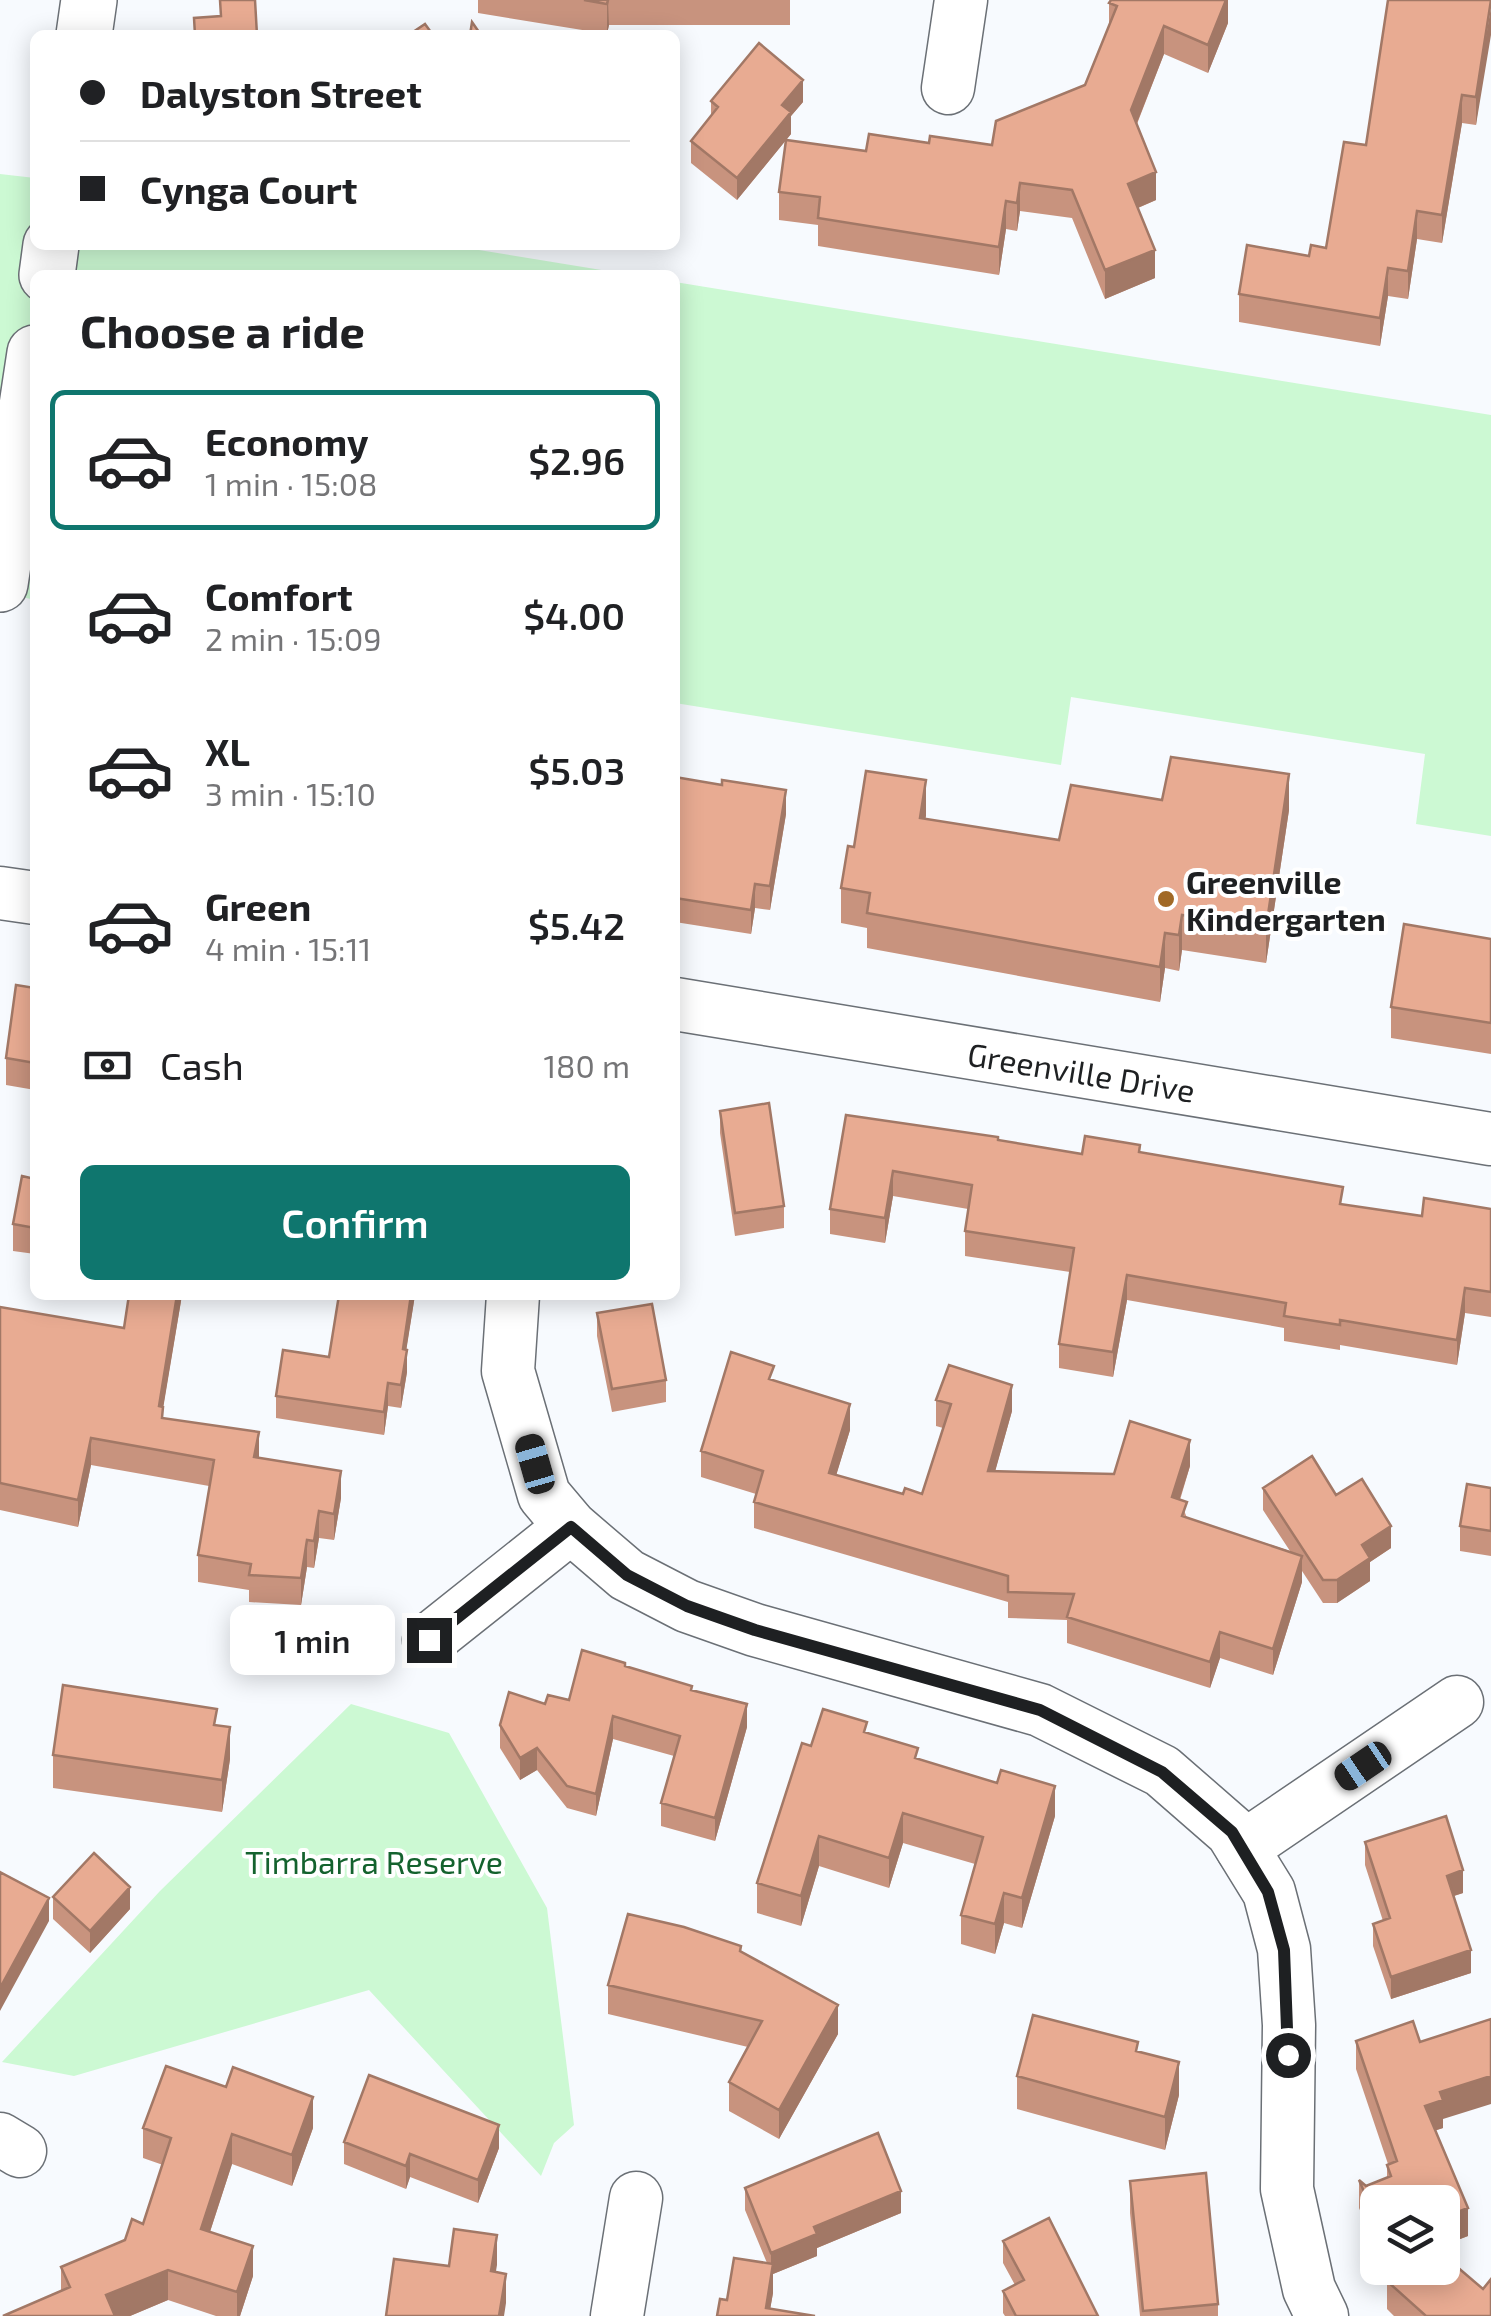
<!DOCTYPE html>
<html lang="en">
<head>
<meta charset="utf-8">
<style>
	body { margin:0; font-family:"Exo 2",sans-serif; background:#f2f2f2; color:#202124; height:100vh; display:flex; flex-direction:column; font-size:38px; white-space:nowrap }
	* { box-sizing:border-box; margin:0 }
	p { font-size:32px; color:#757577 }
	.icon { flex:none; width:55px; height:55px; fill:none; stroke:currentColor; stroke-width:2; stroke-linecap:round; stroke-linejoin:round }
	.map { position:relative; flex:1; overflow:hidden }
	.panel { position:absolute; left:30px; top:270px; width:650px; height:1030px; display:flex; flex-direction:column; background:#fff; border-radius:15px; box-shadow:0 5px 25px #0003 }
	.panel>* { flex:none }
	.top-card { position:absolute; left:30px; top:30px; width:650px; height:220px; border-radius:15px; box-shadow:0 5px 25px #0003; display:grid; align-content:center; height:220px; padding:0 50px; background:#fff }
	.tools { position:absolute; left:1360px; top:2185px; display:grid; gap:20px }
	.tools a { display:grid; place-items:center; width:100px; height:100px; border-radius:15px; background:#fff; box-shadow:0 5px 25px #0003; font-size:50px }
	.end { position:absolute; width:45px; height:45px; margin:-22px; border:12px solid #1e2022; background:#fff; box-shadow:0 0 0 5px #fff }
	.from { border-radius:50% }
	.bubble { position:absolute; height:70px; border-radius:15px; background:#fff; box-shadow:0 5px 25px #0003; font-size:32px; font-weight:600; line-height:70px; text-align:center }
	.car { position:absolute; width:30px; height:60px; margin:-30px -15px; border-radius:12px; box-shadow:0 0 8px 2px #0007; background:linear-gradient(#222 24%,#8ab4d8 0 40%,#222 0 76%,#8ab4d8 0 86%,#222 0) }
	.top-card b { display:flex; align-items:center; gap:35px; height:95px; font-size:38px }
	.top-card b+b { border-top:2px solid #e0e0e0 }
	.top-card i { width:25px; height:25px; background:#202124 }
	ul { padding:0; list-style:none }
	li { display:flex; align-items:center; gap:30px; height:140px; margin:0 20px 15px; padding:0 30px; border:5px solid transparent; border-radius:15px }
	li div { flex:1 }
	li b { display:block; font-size:38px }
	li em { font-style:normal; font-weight:600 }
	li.on { border-color:#0f766e }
	li>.icon { width:90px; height:90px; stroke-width:1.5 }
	h2 { padding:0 50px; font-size:45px; line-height:120px }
	.pay { display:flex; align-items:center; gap:25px; height:110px; padding:0 50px; font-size:38px }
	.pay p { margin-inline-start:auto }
	.cta { display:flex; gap:20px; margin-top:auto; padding:20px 50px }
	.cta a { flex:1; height:115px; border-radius:15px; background:#0f766e; color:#fff; font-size:40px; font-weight:600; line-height:115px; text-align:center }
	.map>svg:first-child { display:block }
</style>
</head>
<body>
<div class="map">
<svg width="1491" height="2316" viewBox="0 0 1491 2316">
	<rect width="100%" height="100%" fill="#f7fafe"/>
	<path fill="#ccf9d3" d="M 0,174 L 35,178 L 35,245 L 448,245 L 632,275 L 35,275 L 35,600 L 0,592 Z
		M 675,282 L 1491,415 L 1491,836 L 1416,824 L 1425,754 L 1071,697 L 1061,765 L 675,703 Z
		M 351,1704 L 449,1733 L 547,1908 L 574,2125 L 554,2143 L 541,2176 L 369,1990 L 74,2076 L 2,2062 L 160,1891 Z"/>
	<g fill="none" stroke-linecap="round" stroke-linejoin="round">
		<defs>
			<g id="minor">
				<path d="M 948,88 L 961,0"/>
				<path d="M 0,893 L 35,898"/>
				<path id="s1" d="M 675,1004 L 1491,1139"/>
				<path d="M 513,1295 L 508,1371 L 544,1495 L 571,1527 L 627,1575 L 687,1606 L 755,1630 L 1040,1710 L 1162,1771 L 1232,1832 L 1269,1892 L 1284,1949 L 1289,2025 L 1287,2189 L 1309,2289 L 1322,2316"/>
				<path d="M 429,1640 L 571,1527"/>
				<path d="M 1242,1848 L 1457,1702"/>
				<path d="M 0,2139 L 20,2151"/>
				<path d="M 617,2316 L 636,2198"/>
			</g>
			<path id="tertiary" d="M 84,35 L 89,0
				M 47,275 L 51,245
				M 0,584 L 35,353"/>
		</defs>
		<use href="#minor" stroke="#6b7076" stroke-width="55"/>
		<use href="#tertiary" stroke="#6b7076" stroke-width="58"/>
		<use href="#minor" stroke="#fff" stroke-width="52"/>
		<use href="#tertiary" stroke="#fff" stroke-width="55"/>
	</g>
	<path fill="#c8937e" d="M 478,0 L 790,0 L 790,25 L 609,25 L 607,34 L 478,13 Z
		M 1228,0 L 1228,23 L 1208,73 L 1164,54 L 1137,124 L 1156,200 L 1138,208 L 1155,278 L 1105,299 L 1072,218 L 1020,211 L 1017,231 L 1006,229 L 999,275 L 818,246 L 818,225 L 779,220 L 779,192 L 786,140 L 737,200 L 691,163 L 691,141 L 711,116 L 711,101 L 803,102 L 791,116 L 791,134 L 786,140 L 866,151 L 929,143 L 992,145 L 1085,85 L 1109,25 L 1109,3 Z
		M 1491,0 L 1476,125 L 1462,123 L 1442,243 L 1417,239 L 1408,299 L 1388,296 L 1380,346 L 1239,322 L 1239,294 L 1326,248 L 1366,145 Z
		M 675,777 L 786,814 L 770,910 L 755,908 L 751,934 L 675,922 Z
		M 1162,800 L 1289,810 L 1266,963 L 1182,950 L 1179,971 L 1165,968 L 1160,1002 L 867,948 L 867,928 L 841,923 L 841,888 L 854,847 L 926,819 L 1059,840 Z
		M 1491,939 L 1491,1054 L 1391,1038 L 1391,1007 Z
		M 35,988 L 35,1090 L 6,1085 L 6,1058 Z
		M 720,1111 L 784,1206 L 784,1228 L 735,1236 L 720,1133 Z
		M 846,1115 L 1082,1154 L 1140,1152 L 1343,1205 L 1422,1216 L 1491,1209 L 1491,1317 L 1465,1313 L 1457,1365 L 1340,1345 L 1340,1350 L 1284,1341 L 1284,1328 L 1127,1300 L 1113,1377 L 1059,1368 L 1059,1344 L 1070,1272 L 965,1256 L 965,1231 L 968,1209 L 893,1196 L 885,1243 L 830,1234 L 830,1209 Z
		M 35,1179 L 35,1254 L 13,1251 L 13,1224 Z
		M 129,1295 L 182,1295 L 163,1407 L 163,1418 L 259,1458 L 341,1498 L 334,1540 L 319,1538 L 314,1568 L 307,1567 L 301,1605 L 249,1602 L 249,1590 L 198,1582 L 198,1555 L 209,1486 L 91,1465 L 78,1527 L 0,1510 L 0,1307 L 124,1328 Z
		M 325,1295 L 415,1295 L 406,1350 L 407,1372 L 401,1408 L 388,1406 L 384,1435 L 276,1418 L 276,1396 L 329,1357 L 339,1297 Z
		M 597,1313 L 666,1380 L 666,1402 L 612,1412 L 597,1336 Z
		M 774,1380 L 850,1430 L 836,1475 L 903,1494 L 922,1494 L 943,1428 L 936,1426 L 936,1400 L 1012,1411 L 995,1471 L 1114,1474 L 1190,1466 L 1180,1500 L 1187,1518 L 1290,1551 L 1263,1510 L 1263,1488 L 1336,1495 L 1391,1548 L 1370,1562 L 1370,1581 L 1337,1603 L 1323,1603 L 1302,1571 L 1302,1582 L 1273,1675 L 1220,1658 L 1210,1688 L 1067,1643 L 1067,1620 L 1008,1618 L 1008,1602 L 754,1528 L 754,1502 L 756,1494 L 701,1477 L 701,1451 Z
		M 1491,1488 L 1491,1556 L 1460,1551 L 1460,1526 Z
		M 625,1667 L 692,1690 L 747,1727 L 715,1841 L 661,1826 L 661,1803 L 674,1756 L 613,1739 L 596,1816 L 567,1808 L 537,1770 L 520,1780 L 500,1748 L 500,1725 L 545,1704 L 569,1700 Z
		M 217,1725 L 230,1759 L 222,1812 L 53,1788 L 53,1755 Z
		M 867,1732 L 918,1759 L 1055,1816 L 1022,1928 L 1004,1923 L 995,1954 L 961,1944 L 961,1915 L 975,1864 L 903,1843 L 889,1888 L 819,1866 L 801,1926 L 757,1913 L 757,1883 L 811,1746 Z
		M 1365,1842 L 1463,1893 L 1454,1896 L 1471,1973 L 1391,1999 L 1373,1946 L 1373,1924 L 1383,1921 L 1365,1865 Z
		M 53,1897 L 130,1909 L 90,1953 L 53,1919 Z
		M 741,1952 L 838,2034 L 779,2139 L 729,2111 L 729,2082 L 748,2047 L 608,2014 L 608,1985 Z
		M 1356,2041 L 1420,2042 L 1443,2119 L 1443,2128 L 1436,2130 L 1468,2236 L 1442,2246 L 1442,2202 L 1378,2202 L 1378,2252 L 1359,2208 L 1359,2180 L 1366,2186 L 1387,2177 L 1387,2165 L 1388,2164 L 1356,2069 Z
		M 1138,2052 L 1179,2095 L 1165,2150 L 1017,2109 L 1017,2076 Z
		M 143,2128 L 313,2128 L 292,2186 L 232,2164 L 210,2232 L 253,2276 L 240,2316 L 216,2316 L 168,2300 L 130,2316 L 3,2316 L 61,2291 L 61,2267 L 125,2240 L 143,2224 L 163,2165 L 143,2158 Z
		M 344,2142 L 499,2148 L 478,2203 L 410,2177 L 406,2189 L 344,2164 Z
		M 1130,2181 L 1218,2304 L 1218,2316 L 1140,2316 L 1130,2213 Z
		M 745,2188 L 901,2213 L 817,2248 L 817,2256 L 773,2274 L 773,2293 L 770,2309 L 727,2300 L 767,2263 L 745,2210 Z
		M 1003,2241 L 1098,2316 L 1005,2316 L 1003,2313 L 1003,2291 L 1015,2285 L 1003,2263 Z
		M 1384,2268 L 1442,2268 L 1491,2316 L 1394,2316 L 1387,2309 L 1387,2281 L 1389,2279 Z"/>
	<path fill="#a27866" d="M 608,0 L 609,25 L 607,34 L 607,4 Z
		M 1226,0 L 1228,0 L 1228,23 L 1208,73 L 1208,45 Z
		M 1491,7 L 1491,35 L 1476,125 L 1476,97 Z
		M 1164,26 L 1164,54 L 1131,138 L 1131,110 Z
		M 803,80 L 803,102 L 791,116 L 791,134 L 737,200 L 737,178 L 782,105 Z
		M 1462,95 L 1462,123 L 1442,243 L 1442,215 Z
		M 1156,172 L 1156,200 L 1128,212 L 1128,184 Z
		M 1020,183 L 1020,211 L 1017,231 L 1017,203 Z
		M 1006,201 L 1006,229 L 999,275 L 999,247 Z
		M 1417,211 L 1417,239 L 1408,299 L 1408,271 Z
		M 1155,250 L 1155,278 L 1105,299 L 1105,270 Z
		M 1388,268 L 1388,296 L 1380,346 L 1380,318 Z
		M 1289,774 L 1289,810 L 1266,963 L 1266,928 Z
		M 926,780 L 926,816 L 920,853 L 920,818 Z
		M 786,790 L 786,814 L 770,910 L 770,886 Z
		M 755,884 L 755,908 L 751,934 L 751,910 Z
		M 1182,915 L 1182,950 L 1179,971 L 1179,935 Z
		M 1165,933 L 1165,968 L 1160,1002 L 1160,967 Z
		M 893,1171 L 893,1196 L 885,1243 L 885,1218 Z
		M 1127,1275 L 1127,1300 L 1113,1377 L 1113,1352 Z
		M 1465,1288 L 1465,1313 L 1457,1365 L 1457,1340 Z
		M 177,1295 L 182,1295 L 159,1433 L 159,1406 Z
		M 411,1295 L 415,1295 L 403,1371 L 403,1349 Z
		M 407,1350 L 407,1372 L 401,1408 L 401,1385 Z
		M 388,1383 L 388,1406 L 384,1435 L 384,1412 Z
		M 1012,1385 L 1012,1411 L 988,1497 L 988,1471 Z
		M 850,1404 L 850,1430 L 829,1499 L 829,1473 Z
		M 259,1432 L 259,1459 L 254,1457 Z
		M 91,1438 L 91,1465 L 78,1527 L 78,1500 Z
		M 1190,1440 L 1190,1466 L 1172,1523 L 1172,1497 Z
		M 341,1471 L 341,1498 L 334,1540 L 334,1514 Z
		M 319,1511 L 319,1538 L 314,1568 L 314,1541 Z
		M 1391,1526 L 1391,1548 L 1370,1562 L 1370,1581 L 1337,1603 L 1337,1580 L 1362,1545 Z
		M 307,1540 L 307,1567 L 301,1605 L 301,1578 Z
		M 1302,1556 L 1302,1582 L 1273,1675 L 1273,1649 Z
		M 1220,1632 L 1220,1658 L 1210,1688 L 1210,1662 Z
		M 747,1704 L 747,1727 L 715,1841 L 715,1818 Z
		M 613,1716 L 613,1739 L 596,1816 L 596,1794 Z
		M 230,1727 L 230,1759 L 222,1812 L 222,1780 Z
		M 537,1748 L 537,1770 L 520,1780 L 520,1758 Z
		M 1055,1786 L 1055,1816 L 1022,1928 L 1022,1898 Z
		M 903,1813 L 903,1843 L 889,1888 L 889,1858 Z
		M 819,1836 L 819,1866 L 801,1926 L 801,1896 Z
		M 1463,1870 L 1463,1893 L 1447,1898 L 1447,1876 Z
		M 130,1887 L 130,1909 L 90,1953 L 90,1931 Z
		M 1004,1893 L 1004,1923 L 995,1954 L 995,1924 Z
		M 49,1898 L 49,1921 L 0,2011 L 0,1988 Z
		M 1471,1950 L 1471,1973 L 1391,1999 L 1391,1977 Z
		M 838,2005 L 838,2034 L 779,2139 L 779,2110 Z
		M 1179,2062 L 1179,2095 L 1165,2150 L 1165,2117 Z
		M 1491,2076 L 1491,2104 L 1443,2119 L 1443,2128 L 1425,2134 L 1425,2106 L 1440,2092 Z
		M 313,2097 L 313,2128 L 292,2186 L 292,2155 Z
		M 499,2125 L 499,2148 L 478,2203 L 478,2180 Z
		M 232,2134 L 232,2164 L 201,2259 L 201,2229 Z
		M 410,2154 L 410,2177 L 406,2189 L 406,2166 Z
		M 901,2191 L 901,2213 L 817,2248 L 817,2256 L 773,2274 L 773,2293 L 769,2316 L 766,2308 L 771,2275 L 771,2253 L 814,2227 Z
		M 1468,2208 L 1468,2236 L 1442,2246 L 1442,2218 Z
		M 497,2235 L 497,2265 L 491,2301 L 491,2271 Z
		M 253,2246 L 253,2276 L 240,2316 L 237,2316 L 237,2292 Z
		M 168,2270 L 168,2300 L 130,2316 L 106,2316 L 106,2295 Z
		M 506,2274 L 506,2303 L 504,2316 L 499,2316 Z"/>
	<path fill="#e8ab92" stroke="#a27866" stroke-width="2.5" d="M 220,0 L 255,0 L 257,35 L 195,35 L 194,18 L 221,16 Z
		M 584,0 L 608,0 L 607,4 Z
		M 1111,0 L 1226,0 L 1208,45 L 1164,26 L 1131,110 L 1156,172 L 1128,184 L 1155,250 L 1105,270 L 1072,190 L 1020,183 L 1017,203 L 1006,201 L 999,247 L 818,218 L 820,197 L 779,192 L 786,140 L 866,151 L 869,134 L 929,143 L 930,136 L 992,145 L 996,121 L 1085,85 L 1117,6 L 1109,3 Z
		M 1388,0 L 1491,0 L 1476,97 L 1462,95 L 1442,215 L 1417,211 L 1408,271 L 1388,268 L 1380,318 L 1239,294 L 1247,245 L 1309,256 L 1311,245 L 1326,248 L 1344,142 L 1366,145 Z
		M 472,22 L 481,35 L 470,35 Z
		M 425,24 L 433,35 L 393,35 L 410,34 Z
		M 759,43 L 803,80 L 782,105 L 791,112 L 737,178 L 691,141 L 718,107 L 711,101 Z
		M 1171,757 L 1289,774 L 1266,928 L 1182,915 L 1179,935 L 1165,933 L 1160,967 L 867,913 L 870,893 L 841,888 L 848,846 L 854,847 L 866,771 L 926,780 L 920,818 L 1059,840 L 1071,785 L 1162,800 Z
		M 675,777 L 722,785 L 722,780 L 786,790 L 770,886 L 755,884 L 751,910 L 675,898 Z
		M 1404,924 L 1491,939 L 1491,1023 L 1391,1007 Z
		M 16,985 L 35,988 L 35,1063 L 6,1058 Z
		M 769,1103 L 784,1206 L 735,1213 L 720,1111 Z
		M 846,1115 L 998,1137 L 998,1140 L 1082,1154 L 1085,1136 L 1140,1145 L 1139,1152 L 1343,1187 L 1340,1204 L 1422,1216 L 1424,1198 L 1491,1209 L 1491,1292 L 1465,1288 L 1457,1340 L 1340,1320 L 1340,1325 L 1284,1316 L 1286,1303 L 1127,1275 L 1113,1352 L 1059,1344 L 1074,1248 L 965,1231 L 972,1185 L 893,1171 L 885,1218 L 830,1209 Z
		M 22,1176 L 35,1179 L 35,1228 L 13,1224 Z
		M 129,1295 L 177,1295 L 159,1406 L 163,1407 L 162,1418 L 259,1432 L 254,1457 L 341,1471 L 334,1514 L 319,1511 L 314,1541 L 307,1540 L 301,1578 L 249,1575 L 251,1564 L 198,1555 L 214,1460 L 91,1438 L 78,1500 L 0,1483 L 0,1307 L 124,1328 Z
		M 339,1295 L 411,1295 L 403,1349 L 407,1350 L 401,1385 L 388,1383 L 384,1412 L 276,1396 L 283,1350 L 329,1357 Z
		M 652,1304 L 666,1380 L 612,1389 L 597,1313 Z
		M 731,1352 L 774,1366 L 769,1379 L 850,1404 L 829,1473 L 903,1494 L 905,1488 L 922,1494 L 951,1404 L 936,1400 L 949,1365 L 1012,1385 L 988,1471 L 1114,1474 L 1130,1421 L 1190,1440 L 1172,1497 L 1187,1502 L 1182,1516 L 1302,1556 L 1273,1649 L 1220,1632 L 1210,1662 L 1067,1617 L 1074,1594 L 1008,1592 L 1008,1576 L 754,1502 L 763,1471 L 701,1451 Z
		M 1312,1456 L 1336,1495 L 1362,1479 L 1391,1526 L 1362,1545 L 1370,1558 L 1337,1580 L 1323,1580 L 1263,1488 Z
		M 1467,1484 L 1491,1488 L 1491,1531 L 1460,1526 Z
		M 582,1650 L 625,1663 L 625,1666 L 692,1686 L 691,1690 L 747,1704 L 715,1818 L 661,1803 L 680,1736 L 613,1716 L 596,1794 L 567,1786 L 537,1748 L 520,1758 L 500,1725 L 509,1692 L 545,1704 L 548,1695 L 569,1700 Z
		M 63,1685 L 217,1709 L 214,1725 L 230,1727 L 222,1780 L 53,1755 Z
		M 823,1709 L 867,1722 L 864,1732 L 918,1748 L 915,1758 L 997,1783 L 1001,1770 L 1055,1786 L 1022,1898 L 1004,1893 L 995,1924 L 961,1915 L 983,1837 L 903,1813 L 889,1858 L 819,1836 L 801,1896 L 757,1883 L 802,1743 L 811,1746 Z
		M 1446,1816 L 1463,1870 L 1447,1876 L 1471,1950 L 1391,1977 L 1373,1924 L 1390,1918 L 1365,1842 Z
		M 94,1853 L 130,1887 L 90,1931 L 53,1897 Z
		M 0,1872 L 49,1898 L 0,1988 Z
		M 628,1914 L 684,1927 L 741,1946 L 740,1951 L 838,2005 L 779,2110 L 729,2082 L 762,2021 L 608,1985 Z
		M 1033,2015 L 1138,2042 L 1136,2051 L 1179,2062 L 1165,2117 L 1017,2076 Z
		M 1491,2019 L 1491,2076 L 1440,2092 L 1443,2100 L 1425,2106 L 1468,2208 L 1442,2218 L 1442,2202 L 1378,2202 L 1378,2224 L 1359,2180 L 1366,2186 L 1391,2176 L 1387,2165 L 1397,2161 L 1356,2041 L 1413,2021 L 1420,2042 Z
		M 166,2066 L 226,2087 L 233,2067 L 313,2097 L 292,2155 L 232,2134 L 201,2229 L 253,2246 L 237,2292 L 168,2270 L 106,2295 L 115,2316 L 3,2316 L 70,2287 L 61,2267 L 125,2240 L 132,2219 L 143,2224 L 171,2138 L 143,2128 Z
		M 369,2075 L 499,2125 L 478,2180 L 410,2154 L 406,2166 L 344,2142 Z
		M 878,2133 L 901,2191 L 814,2227 L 817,2234 L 771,2253 L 745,2188 Z
		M 1206,2173 L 1218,2304 L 1143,2311 L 1130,2181 Z
		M 1049,2218 L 1098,2316 L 1016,2316 L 1003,2291 L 1024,2280 L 1003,2241 Z
		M 454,2229 L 497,2235 L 491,2271 L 506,2274 L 499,2316 L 386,2316 L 394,2259 L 449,2266 Z
		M 1442,2254 L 1483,2289 L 1491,2279 L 1491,2316 L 1426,2316 L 1387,2281 L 1397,2270 L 1395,2268 L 1442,2268 Z
		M 734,2258 L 773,2264 L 766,2308 L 815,2316 L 717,2316 L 720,2299 L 727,2300 Z"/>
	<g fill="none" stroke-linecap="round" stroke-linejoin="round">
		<path stroke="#1e2022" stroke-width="12" d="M 429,1640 L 571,1527 L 627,1575 L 687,1606 L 755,1630 L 1040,1710 L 1162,1772 L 1232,1832 L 1268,1892 L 1284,1950 L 1288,2055"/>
	</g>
	<circle fill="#a16926" stroke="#fff" stroke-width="4" cx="1166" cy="899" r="10"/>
	<g text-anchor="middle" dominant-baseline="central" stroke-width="8" stroke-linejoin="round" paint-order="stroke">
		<g font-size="32" font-weight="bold" fill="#1e2022" stroke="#fff" text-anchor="start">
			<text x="1186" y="881">Greenville<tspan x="1186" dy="37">Kindergarten</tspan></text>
		</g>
		<g font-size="32" fill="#1e2022" stroke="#fff">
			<text stroke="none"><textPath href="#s1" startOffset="412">Greenville Drive</textPath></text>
		</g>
		<g font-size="32" fill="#14622e" stroke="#fff">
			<text x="374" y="1861">Timbarra Reserve</text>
		</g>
	</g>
</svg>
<div class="tools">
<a><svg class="icon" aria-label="layers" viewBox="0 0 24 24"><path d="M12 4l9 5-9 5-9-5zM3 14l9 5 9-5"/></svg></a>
</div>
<i class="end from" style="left:1288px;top:2055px"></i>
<i class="end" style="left:429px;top:1640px"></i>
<div class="bubble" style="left:230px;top:1605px;width:165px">1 min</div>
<i class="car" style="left:535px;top:1464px;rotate:344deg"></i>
<i class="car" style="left:1363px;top:1766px;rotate:236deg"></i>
<div class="top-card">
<b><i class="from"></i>Dalyston Street</b>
<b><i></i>Cynga Court</b>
</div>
<section class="panel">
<h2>Choose a ride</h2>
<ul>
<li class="on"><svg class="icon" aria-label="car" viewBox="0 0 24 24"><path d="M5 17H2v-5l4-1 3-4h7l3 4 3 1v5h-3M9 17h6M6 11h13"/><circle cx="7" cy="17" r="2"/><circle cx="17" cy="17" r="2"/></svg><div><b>Economy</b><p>1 min · 15:08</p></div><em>$2.96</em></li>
<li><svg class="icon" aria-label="car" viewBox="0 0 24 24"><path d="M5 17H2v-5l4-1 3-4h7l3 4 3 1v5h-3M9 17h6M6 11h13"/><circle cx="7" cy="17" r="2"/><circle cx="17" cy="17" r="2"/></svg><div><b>Comfort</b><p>2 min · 15:09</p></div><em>$4.00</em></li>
<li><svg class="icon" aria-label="car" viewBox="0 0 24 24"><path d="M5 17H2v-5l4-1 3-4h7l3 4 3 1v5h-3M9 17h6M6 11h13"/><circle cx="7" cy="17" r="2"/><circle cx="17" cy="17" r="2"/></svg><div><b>XL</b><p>3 min · 15:10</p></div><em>$5.03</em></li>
<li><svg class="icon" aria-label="car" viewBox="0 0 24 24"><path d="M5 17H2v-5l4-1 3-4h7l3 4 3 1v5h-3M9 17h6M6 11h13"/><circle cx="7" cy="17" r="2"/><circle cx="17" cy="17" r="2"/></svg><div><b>Green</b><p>4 min · 15:11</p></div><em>$5.42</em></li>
</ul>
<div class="pay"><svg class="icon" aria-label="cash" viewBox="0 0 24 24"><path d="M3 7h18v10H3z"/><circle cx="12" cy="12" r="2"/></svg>Cash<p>180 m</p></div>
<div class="cta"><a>Confirm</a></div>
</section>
</div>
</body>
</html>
